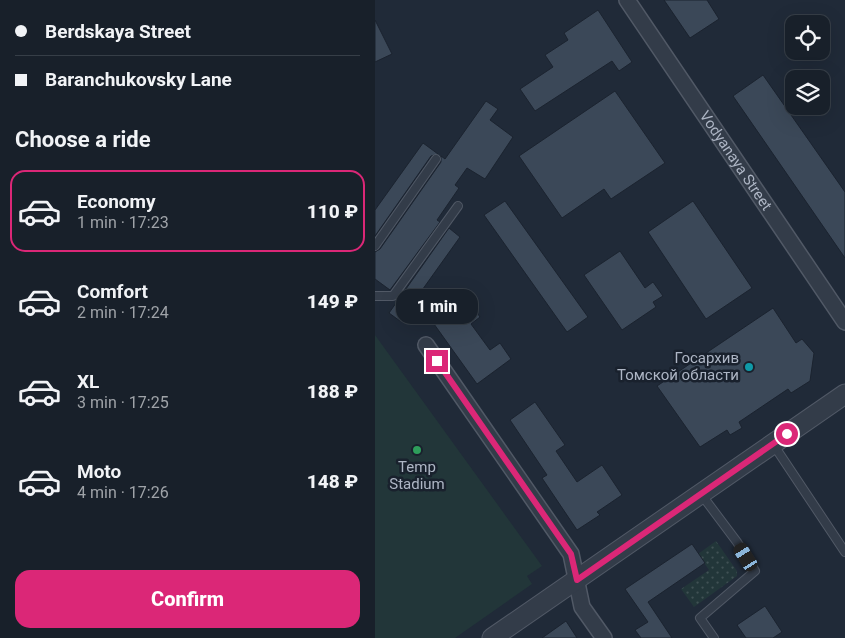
<!DOCTYPE html>
<html lang="en">
<head>
<meta charset="utf-8">
<style>
	body { margin:0; font-family:Roboto,sans-serif; background:#212832; color:#f1f3f6; height:100vh; display:flex; flex-direction:column; font-size:19px; white-space:nowrap }
	* { box-sizing:border-box; margin:0 }
	p { font-size:16px; color:#9fa3a8 }
	.icon { flex:none; width:28px; height:28px; fill:none; stroke:currentColor; stroke-width:2; stroke-linecap:round; stroke-linejoin:round }
	.map { position:relative; flex:1; overflow:hidden }
	.details { display:flex; flex-direction:column; background:#18202a; width:375px }
	.details>* { flex:none }
	.top-card { display:grid; align-content:center; height:110px; padding:0 15px; background:#18202a }
	.controls { position:absolute; left:410px; top:15px; display:grid; gap:10px }
	.controls a { display:grid; place-items:center; width:45px; height:45px; border-radius:10px; background:#18202a; box-shadow:0 5px 20px #0002,0 0 0 1px #363e47; font-size:25px }
	.end { position:absolute; width:22px; height:22px; margin:-11px; border:6px solid #db2777; background:#fff; box-shadow:0 0 0 2px #fff }
	.from { border-radius:50% }
	.bubble { position:absolute; height:35px; border-radius:15px; background:#18202a; box-shadow:0 5px 20px #0002,0 0 0 1px #363e47; font-size:16px; font-weight:800; line-height:35px; text-align:center }
	.car { position:absolute; width:15px; height:30px; margin:-15px -8px; border-radius:6px; box-shadow:0 0 4px 1px #0007; background:linear-gradient(#222 24%,#8ab4d8 0 40%,#222 0 76%,#8ab4d8 0 86%,#222 0) }
	.top-card b { display:flex; align-items:center; gap:18px; height:48px; font-size:19px }
	.top-card b+b { border-top:1px solid #363e47 }
	.top-card i { width:12px; height:12px; background:#f1f3f6 }
	ul { padding:0; list-style:none }
	li { display:flex; align-items:center; gap:15px; height:82px; margin:0 10px 8px; padding:0 5px; border:2px solid transparent; border-radius:15px }
	li div { flex:1 }
	li b { display:block; font-size:19px }
	li em { font-style:normal; font-weight:800 }
	li.on { border-color:#db2777 }
	li>.icon { width:45px; height:45px; stroke-width:1.5 }
	h2 { padding:0 15px; font-size:22px; line-height:60px }
	.primary-button { display:flex; gap:10px; margin-top:auto; padding:10px 15px }
	.primary-button a { flex:1; height:58px; border-radius:15px; background:#db2777; color:#fff; font-size:20px; font-weight:800; line-height:58px; text-align:center }
	main { display:flex; flex:1; min-height:0 }
	.map>svg:first-child { display:block }
</style>
</head>
<body>
<main>
<section class="details">
<div class="top-card">
<b><i class="from"></i>Berdskaya Street</b>
<b><i></i>Baranchukovsky Lane</b>
</div>
<h2>Choose a ride</h2>
<ul>
<li class="on"><svg class="icon" aria-label="car" viewBox="0 0 24 24"><path d="M5 17H2v-5l4-1 3-4h7l3 4 3 1v5h-3M9 17h6M6 11h13"/><circle cx="7" cy="17" r="2"/><circle cx="17" cy="17" r="2"/></svg><div><b>Economy</b><p>1 min · 17:23</p></div><em>110 ₽</em></li>
<li><svg class="icon" aria-label="car" viewBox="0 0 24 24"><path d="M5 17H2v-5l4-1 3-4h7l3 4 3 1v5h-3M9 17h6M6 11h13"/><circle cx="7" cy="17" r="2"/><circle cx="17" cy="17" r="2"/></svg><div><b>Comfort</b><p>2 min · 17:24</p></div><em>149 ₽</em></li>
<li><svg class="icon" aria-label="car" viewBox="0 0 24 24"><path d="M5 17H2v-5l4-1 3-4h7l3 4 3 1v5h-3M9 17h6M6 11h13"/><circle cx="7" cy="17" r="2"/><circle cx="17" cy="17" r="2"/></svg><div><b>XL</b><p>3 min · 17:25</p></div><em>188 ₽</em></li>
<li><svg class="icon" aria-label="car" viewBox="0 0 24 24"><path d="M5 17H2v-5l4-1 3-4h7l3 4 3 1v5h-3M9 17h6M6 11h13"/><circle cx="7" cy="17" r="2"/><circle cx="17" cy="17" r="2"/></svg><div><b>Moto</b><p>4 min · 17:26</p></div><em>148 ₽</em></li>
</ul>
<div class="primary-button"><a>Confirm</a></div>
</section>
<div class="map">
<svg width="470" height="638" viewBox="0 0 470 638">
	<defs>
		<pattern id="green-dots" width="8" height="8" patternUnits="userSpaceOnUse" patternTransform="scale(1.25)"><rect width="8" height="8" fill="#223639"/><path d="M2 2h.1M6 6h.1" fill="none" stroke="#405154" stroke-width="1.8" stroke-linecap="round"/></pattern>
	</defs>
	<rect width="100%" height="100%" fill="#202a38"/>
	<path fill="url(#green-dots)" d="M 341,541 L 362,571 L 362,576 L 319,607 L 306,589 L 334,570 L 323,554 Z"/>
	<path fill="#223639" d="M 0,335 L 167,566 L 152,576 L 157,584 L 80,638 L 0,638 Z"/>
	<path fill="#3b4858" stroke="#1b232f" d="M 289,0 L 332,0 L 344,19 L 315,38 Z
		M 223,10 L 257,62 L 244,71 L 237,61 L 160,111 L 145,89 L 178,67 L 170,55 L 193,40 L 189,33 Z
		M 0,20 L 17,54 L 0,62 Z
		M 388,75 L 470,192 L 470,258 L 358,96 Z
		M 240,91 L 290,163 L 236,199 L 229,189 L 187,218 L 144,156 Z
		M 111,101 L 123,109 L 115,120 L 138,137 L 110,179 L 92,168 L 80,185 L 84,188 L 62,220 L 65,222 L 15,290 L 0,279 L 0,252 L 5,249 L 66,162 L 66,156 L 70,159 Z
		M 48,143 L 63,154 L 56,156 L 0,236 L 0,210 Z
		M 130,201 L 213,317 L 192,332 L 109,215 Z
		M 318,201 L 377,288 L 331,319 L 273,232 Z
		M 74,228 L 85,237 L 25,321 L 14,313 Z
		M 245,251 L 270,288 L 278,282 L 288,296 L 278,302 L 281,307 L 247,330 L 209,275 Z
		M 93,300 L 105,317 L 96,324 L 115,350 L 125,343 L 136,359 L 102,384 L 59,324 Z
		M 398,308 L 421,343 L 427,339 L 439,353 L 435,381 L 416,393 L 413,389 L 364,422 L 367,428 L 355,435 L 352,430 L 325,447 L 282,386 Z
		M 160,402 L 190,445 L 181,451 L 202,482 L 227,465 L 247,495 L 222,512 L 225,515 L 202,530 L 167,478 L 172,475 L 135,420 Z
		M 317,544 L 330,563 L 273,602 L 297,638 L 266,638 L 260,630 L 273,622 L 250,589 Z
		M 390,606 L 407,632 L 398,638 L 371,638 L 362,625 Z
		M 191,621 L 202,638 L 167,638 Z"/>
	<g fill="none" stroke-linecap="round" stroke-linejoin="round">
		<defs>
			<path id="service" d="M 0,246 L 61,159
				M 0,296 L 18,296 L 83,206
				M 398,444 L 470,552
				M 326,494 L 362,542 L 380,571 L 325,618 L 339,638"/>
			<g id="minor">
				<path id="s1" d="M 252,0 L 470,322"/>
				<path d="M 51,345 L 196,554 L 207,607 L 229,638"/>
			</g>
			<path id="tertiary" d="M 117,638 L 470,394"/>
		</defs>
		<use href="#service" stroke="#515966" stroke-width="10"/>
		<use href="#minor" stroke="#515966" stroke-width="18"/>
		<use href="#tertiary" stroke="#515966" stroke-width="21"/>
		<use href="#service" stroke="#333c49" stroke-width="8"/>
		<use href="#minor" stroke="#333c49" stroke-width="15"/>
		<use href="#tertiary" stroke="#333c49" stroke-width="19"/>
	</g>
	<g fill="none" stroke-linecap="round" stroke-linejoin="round">
		<path stroke="#db2777" stroke-width="6" d="M 62,361 L 196,554 L 202,580 L 412,434"/>
	</g>
	<circle fill="#0f9aa8" stroke="#19212d" stroke-width="2" cx="374" cy="367" r="5"/>
	<circle fill="#2e9e5b" stroke="#19212d" stroke-width="2" cx="42" cy="450" r="5"/>
	<g text-anchor="middle" dominant-baseline="central" stroke-width="5" stroke-linejoin="round" paint-order="stroke">
		<g font-size="15" fill="#aeb6c5" stroke="#19212d">
			<text stroke="none"><textPath href="#s1" startOffset="194">Vodyanaya Street</textPath></text>
		</g>
		<g font-size="15" fill="#aeb6c5" stroke="#19212d" text-anchor="end">
			<text x="364" y="358">Госархив<tspan x="364" dy="17">Томской области</tspan></text>
			<text x="42" y="467" text-anchor="middle">Temp<tspan x="42" dy="17">Stadium</tspan></text>
		</g>
	</g>
</svg>
<div class="controls">
<a><svg class="icon" aria-label="locate" viewBox="0 0 24 24"><circle cx="12" cy="12" r="6"/><path d="M12 2v4M12 18v4M2 12h4M18 12h4"/></svg></a>
<a><svg class="icon" aria-label="layers" viewBox="0 0 24 24"><path d="M12 4l9 5-9 5-9-5zM3 14l9 5 9-5"/></svg></a>
</div>
<i class="end from" style="left:412px;top:434px"></i>
<i class="end" style="left:62px;top:361px"></i>
<div class="bubble" style="left:21px;top:289px;width:82px">1 min</div>
<i class="car" style="left:371px;top:557px;rotate:328deg"></i>
</div>
</main>
</body>
</html>
